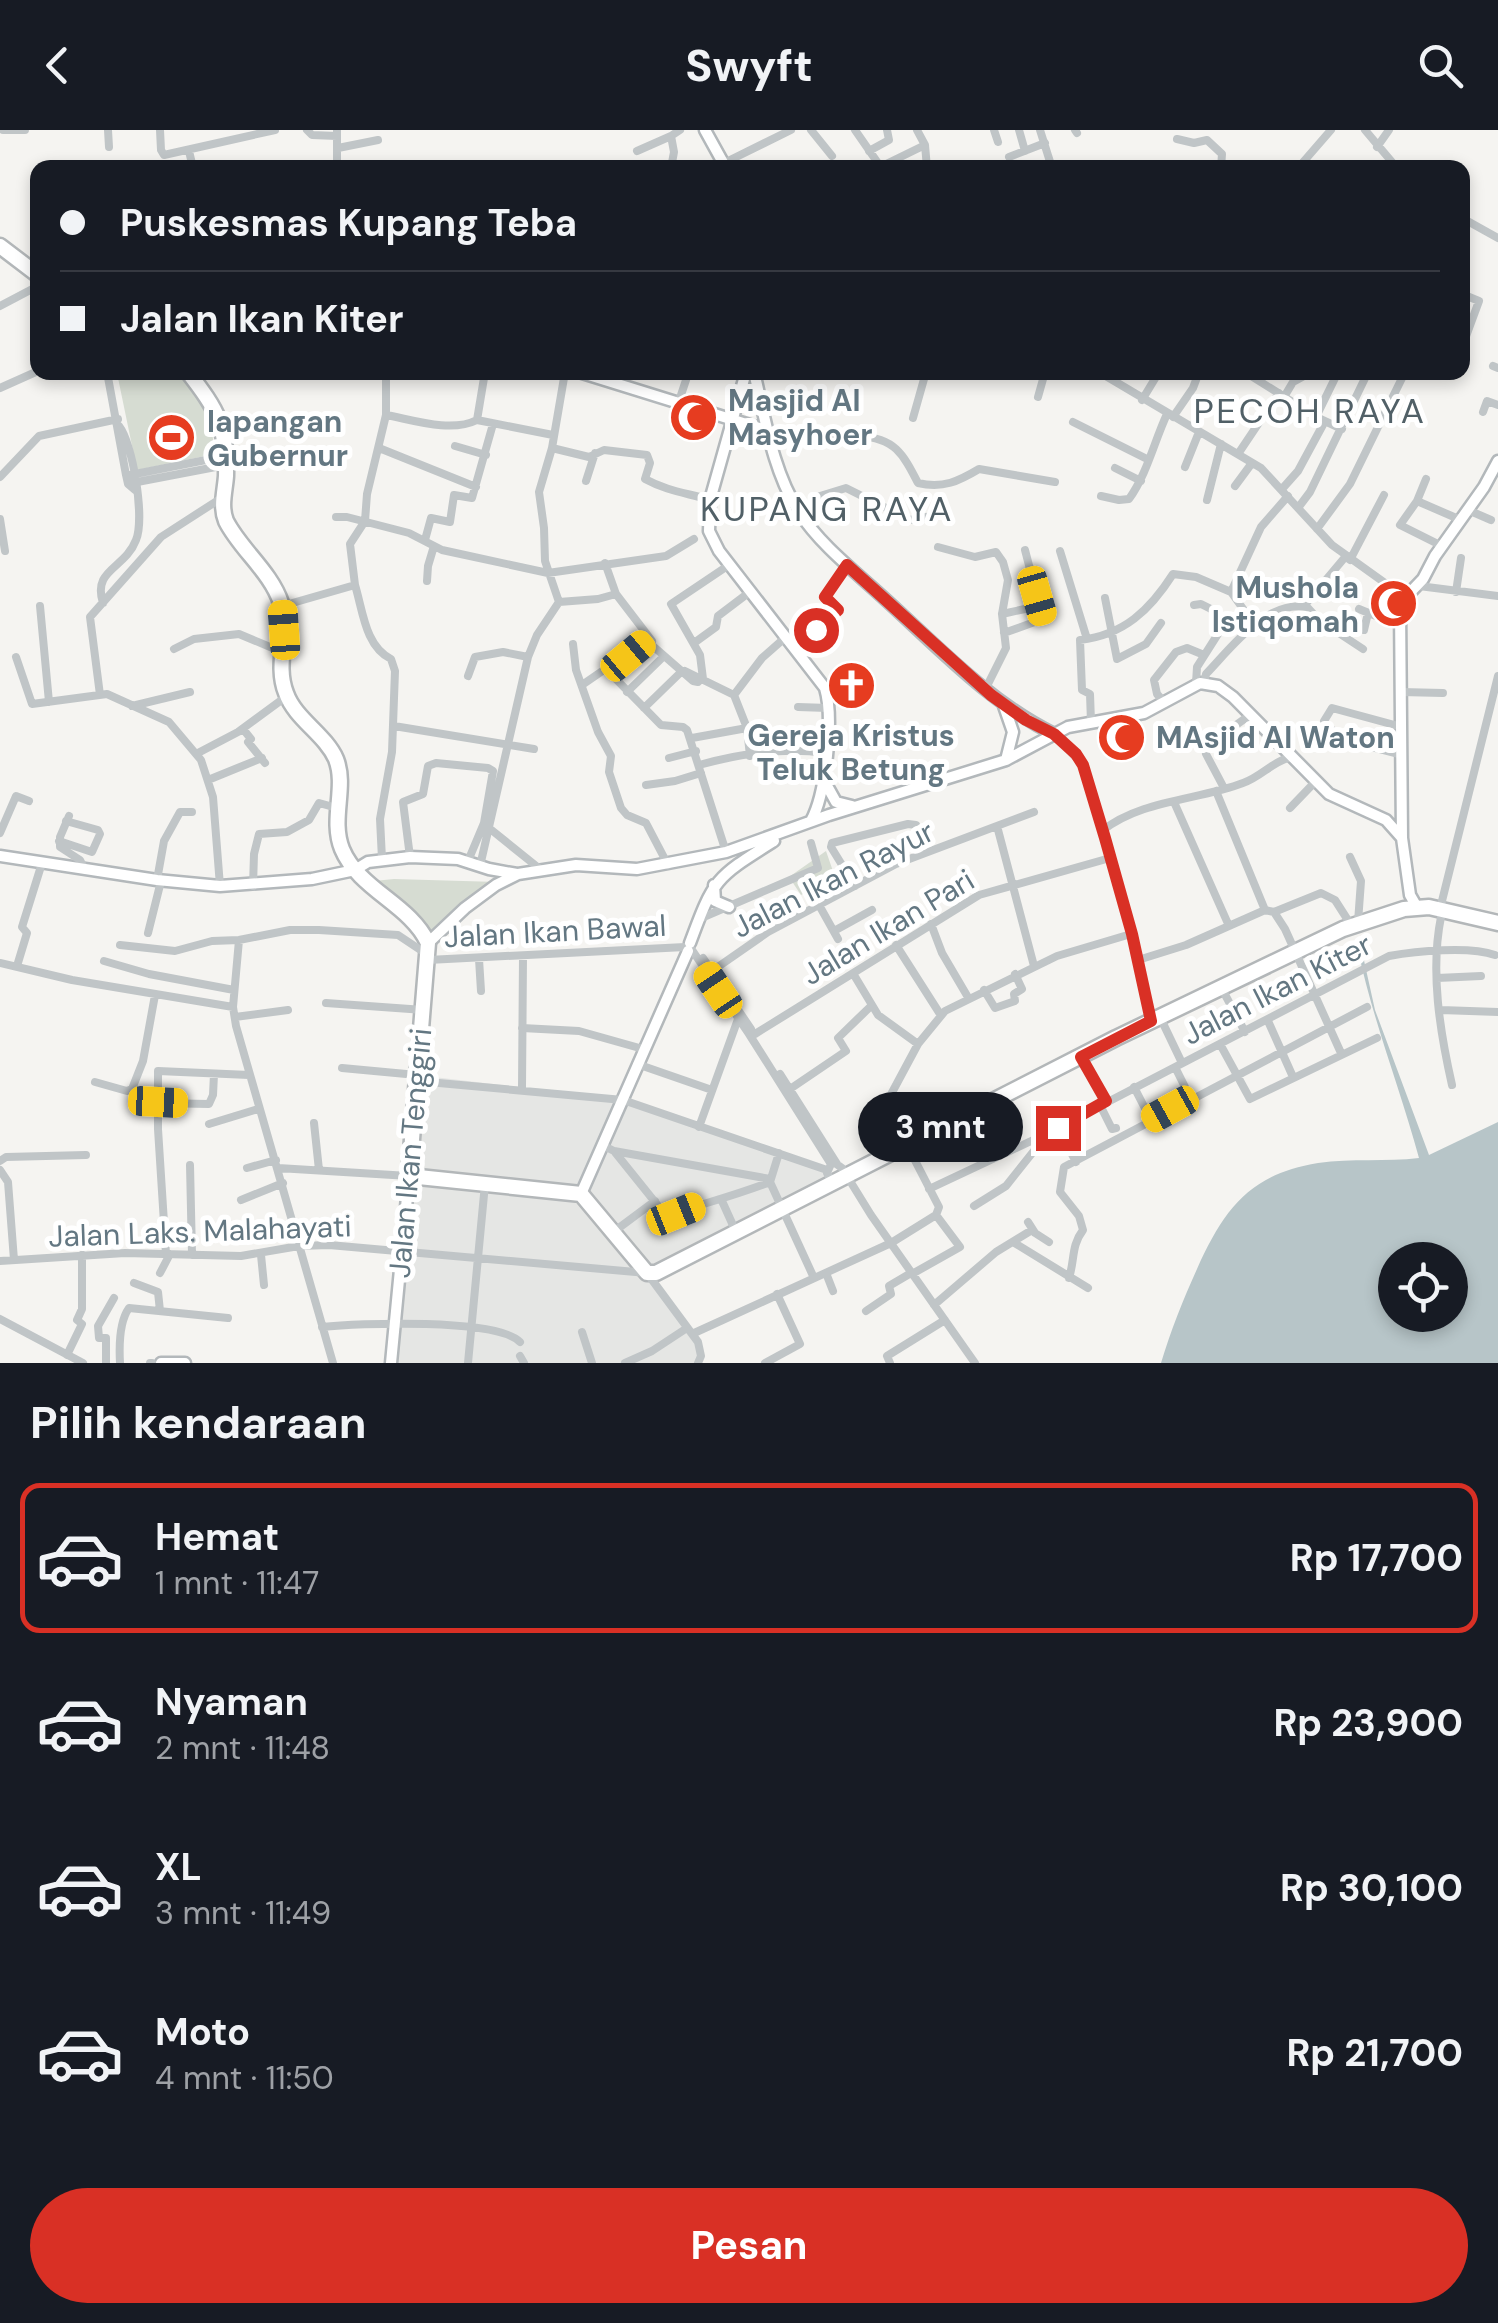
<!DOCTYPE html>
<html lang="id">
<head>
<meta charset="utf-8">
<style>
	body { margin:0; font-family:"DM Sans",sans-serif; background:#20242c; color:#f1f3f6; height:100vh; display:flex; flex-direction:column; font-size:38px; white-space:nowrap }
	* { box-sizing:border-box; margin:0 }
	p { font-size:32px; color:#9ea1a6 }
	.icon { flex:none; width:55px; height:55px; fill:none; stroke:currentColor; stroke-width:2; stroke-linecap:round; stroke-linejoin:round }
	.map { position:relative; height:1233px; overflow:hidden }
	.details { display:flex; flex-direction:column; background:#171b24; flex:1 }
	.details>* { flex:none }
	.guide { position:absolute; left:30px; top:30px; width:1440px; height:220px; border-radius:20px; box-shadow:0 5px 15px #0003; display:grid; align-content:center; height:220px; padding:0 30px; background:#171b24 }
	.buttons { position:absolute; left:1378px; top:1112px; display:grid; gap:20px }
	.buttons a { display:grid; place-items:center; width:90px; height:90px; border-radius:50%; background:#171b24; box-shadow:0 5px 15px #0003; font-size:50px }
	.end { position:absolute; width:45px; height:45px; margin:-22px; border:12px solid #d93025; background:#fff; box-shadow:0 0 0 5px #fff }
	.from { border-radius:50% }
	.bubble { position:absolute; height:70px; border-radius:35px; background:#171b24; box-shadow:0 5px 15px #0003; font-size:32px; font-weight:700; line-height:70px; text-align:center }
	.car { position:absolute; width:30px; height:60px; margin:-30px -15px; border-radius:12px; box-shadow:0 0 8px 2px #0007; background:linear-gradient(#f5c518 24%,#345 0 40%,#f5c518 0 76%,#345 0 86%,#f5c518 0) }
	.guide b { display:flex; align-items:center; gap:35px; height:95px; font-size:38px }
	.guide b+b { border-top:2px solid #363941 }
	.guide i { width:25px; height:25px; background:#f1f3f6 }
	ul { padding:0; list-style:none }
	li { display:flex; align-items:center; gap:30px; height:150px; margin:0 20px 15px; padding:0 10px; border:5px solid transparent; border-radius:20px }
	li div { flex:1 }
	li b { display:block; font-size:38px }
	li em { font-style:normal; font-weight:700 }
	li.active { border-color:#d93025 }
	li>.icon { width:90px; height:90px; stroke-width:1.5 }
	h2 { padding:0 30px; font-size:45px; line-height:120px }
	.button { display:flex; gap:20px; margin-top:auto; padding:20px 30px }
	.button a { flex:1; height:115px; border-radius:60px; background:#d93025; color:#fff; font-size:40px; font-weight:700; line-height:115px; text-align:center }
	header { display:flex; justify-content:space-between; align-items:center; height:130px; padding:0 30px; background:#171b24; font-size:45px; font-weight:700 }
	.map>svg:first-child { display:block }
</style>
</head>
<body>
<header><svg class="icon" aria-label="back" viewBox="0 0 24 24"><path d="M15 5l-7 7 7 7"/></svg>Swyft<svg class="icon" aria-label="search" viewBox="0 0 24 24"><circle cx="10" cy="10" r="6"/><path d="M15 15l6 6"/></svg></header>
<div class="map">
<svg width="1498" height="1233" viewBox="0 0 1498 1233">
	<rect width="100%" height="100%" fill="#f5f4f1"/>
	<path fill="#e5e6e4" d="M 417,945 L 621,969 L 847,1048 L 650,1146 L 697,1210 L 698,1233 L 390,1233 Z"/>
	<path fill="#d6dcd2" d="M 117,243 L 179,243 L 209,279 L 215,324 L 137,340 Z
		M 826,721 L 835,747 L 801,765 L 789,747 Z
		M 394,749 L 498,752 L 430,804 L 374,751 Z"/>
	<path fill="#b7c5c8" fill-rule="evenodd" d="M 1361,817 L 1375,880 L 1429,1025 L 1498,992 L 1498,1233 L 1161,1233 C 1171,1200 1183,1170 1197,1139 C 1224,1079 1250,1044 1318,1033 C 1352,1028 1386,1032 1419,1028 C 1400,958 1373,891 1358,820 ZM 1395,1130 L 1450,1130 L 1450,1185 L 1395,1185 Z"/>
	<g fill="none" stroke-linecap="round" stroke-linejoin="round">
		<defs>
			<path id="major" d="M 705,0 L 726,38
				M 579,242 L 769,301
				M 746,242 L 710,370 L 709,401 L 719,421 L 825,558 C 834,588 826,664 811,691
				M 754,242 C 765,288 773,342 799,382 C 821,416 857,443 886,470 C 939,518 989,572 1054,604
				M 1004,576 L 1013,602 L 1006,630
				M 826,654 L 836,672 L 852,676
				M 0,726 L 157,750 L 220,756 L 312,749 L 355,740 L 368,732 L 410,727 L 458,729 L 489,739 L 517,744
				M 714,755 L 715,771 L 729,777
				M 1418,779 L 1410,765 L 1402,708 L 1400,478 L 1402,471 L 1423,449 L 1435,426 L 1484,357 L 1498,331
				M 428,813 L 465,778 L 496,755 L 518,744 L 576,735 L 637,739 L 726,722 L 829,685 L 1006,630 L 1068,597 L 1144,583 L 1200,553 L 1218,556 L 1233,567 L 1329,664 L 1386,690 L 1402,708
				M 690,813 C 714,748 715,748 774,711
				M 581,1064 L 688,821
				M 161,1233 L 185,1233
				M 391,1233 L 409,1046"/>
			<path id="highway" d="M 0,116 L 38,145
				M 188,242 C 218,281 227,296 226,346 C 225,361 220,376 226,391 C 240,419 271,442 281,473 C 291,502 274,533 286,563 C 295,589 325,604 336,629 C 347,657 330,689 342,719 C 359,760 410,774 428,813 L 409,1046 L 581,1064 L 647,1143 L 656,1143 L 1116,908 L 1343,799 L 1404,779 L 1429,777 L 1498,793"/>
		</defs>
		<use href="#major" stroke="#b3b8bb" stroke-width="15"/>
		<use href="#highway" stroke="#b3b7b9" stroke-width="19"/>
		<path stroke="#c0c5c7" stroke-width="8" d="M 3,0 L 25,0
			M 108,0 L 109,17
			M 160,0 L 161,20 L 164,25 L 275,0
			M 307,0 L 312,5 L 337,6
			M 811,0 L 832,26
			M 855,0 L 880,36
			M 917,0 L 925,15 L 927,38
			M 994,0 L 998,12
			M 1019,0 L 1025,21
			M 1040,0 L 1052,38
			M 1075,0 L 1077,3
			M 1365,0 L 1397,38
			M 1177,9 L 1194,13 L 1207,10 L 1222,24 L 1221,38
			M 1377,17 L 1389,0
			M 338,18 L 378,10
			M 189,21 L 193,38
			M 637,21 L 671,6
			M 869,21 L 889,10 L 887,0
			M 1009,27 L 1045,13
			M 724,33 L 791,0
			M 337,38 L 337,0
			M 671,38 L 674,22 L 671,6 L 680,0
			M 878,38 L 925,15
			M 1298,38 L 1331,0
			M 1462,88 L 1498,108
			M 1462,164 L 1479,171 L 1462,217
			M 0,176 L 38,156
			M 1493,236 L 1498,238
			M 107,242 L 126,345 L 128,354 L 135,360
			M 1099,242 L 1261,338 L 1332,415 L 1392,458 L 1402,471
			M 1245,242 L 1316,287
			M 1338,242 L 1316,287 L 1342,299
			M 1427,242 L 1440,245 L 1449,242
			M 0,258 L 38,241
			M 1038,267 L 1045,242
			M 1284,267 L 1293,252 L 1304,246
			M 1142,270 L 1159,242
			M 678,274 L 688,244
			M 1483,282 L 1487,271 L 1498,275
			M 386,285 C 413,290 451,303 477,290 L 485,242
			M 1173,287 L 1193,258 L 1199,242
			M 913,288 L 926,242
			M 477,290 L 553,305
			M 1073,292 L 1147,329
			M 772,313 L 836,303 C 845,308 849,305 859,306 C 895,308 903,324 918,353 C 943,359 959,351 979,339 L 1055,352
			M 455,316 L 486,325
			M 379,318 L 476,357
			M 552,318 L 589,327 L 604,320 L 647,325 L 650,333 L 645,349 C 667,361 687,363 710,370
			M 1238,324 L 1279,263
			M 1185,337 L 1199,302
			M 1115,338 L 1141,351
			M 130,345 L 226,326
			M 0,347 L 39,306 L 118,289
			M 1426,349 L 1417,371 L 1400,395 L 1442,416
			M 586,351 L 595,323
			M 132,353 L 226,335
			M 1235,356 L 1252,333
			M 1282,359 L 1298,341 L 1325,291
			M 1101,366 L 1119,370 L 1129,369 C 1147,344 1154,312 1167,284
			M 1207,370 L 1221,314
			M 1417,371 L 1461,390
			M 1298,378 L 1310,362 L 1368,242
			M 1468,380 L 1491,390
			M 799,382 L 820,366 L 846,358 L 910,390 L 932,386
			M 336,387 L 347,387 L 409,403 L 442,420 L 548,443 L 666,426 L 694,409
			M 0,389 L 5,421
			M 1317,399 L 1350,354 L 1405,242
			M 425,410 L 431,388 L 450,392 L 454,365 L 472,368 L 493,294
			M 938,417 L 975,427 L 996,422 L 1003,432 L 1008,450 L 1002,484 L 1006,518 L 985,560
			M 1060,421 L 1087,509
			M 1350,430 L 1384,365
			M 605,433 L 616,464 L 652,511
			M 427,451 L 428,436 L 434,416
			M 355,455 C 363,481 365,516 391,529 L 395,541 L 392,622 L 380,689 L 382,729
			M 1419,456 L 1498,466
			M 1231,462 L 1261,397 L 1288,366
			M 1456,462 L 1461,428
			M 1105,468 L 1117,529 L 1146,514 L 1161,493
			M 559,472 L 598,469 L 616,464
			M 103,473 C 92,439 125,439 136,410 C 145,388 133,314 119,296
			M 1194,475 L 1201,474 L 1211,479 L 1223,496 L 1197,537 L 1196,553
			M 40,476 L 49,572
			M 282,476 L 355,455 L 350,414 L 365,391 L 367,364 L 386,285 L 386,242
			M 1304,476 L 1346,426
			M 1359,479 L 1376,486 L 1400,490
			M 1002,484 L 1025,479
			M 1364,500 L 1368,483
			M 1004,503 L 1043,489 L 1025,420
			M 694,513 L 716,497 L 718,486 L 751,461
			M 573,514 L 576,540 L 598,602 L 611,626 L 609,642 L 621,678 L 627,685 L 646,693 L 668,735
			M 796,518 L 838,481 L 825,467 L 847,435
			M 174,519 L 194,509 L 239,504 L 282,522
			M 16,527 L 32,574 L 107,564 L 169,592 L 201,630 L 213,667 L 220,756
			M 685,541 L 734,565
			M 468,546 L 475,527 L 503,522 L 528,527
			M 701,548 L 698,552 L 693,551 L 646,510 L 610,543 L 661,595 L 683,597 L 687,600 L 726,722
			M 703,549 L 700,525 L 671,474 L 729,435
			M 1204,553 L 1206,544 C 1232,517 1266,470 1307,477 L 1319,490 L 1363,519
			M 582,555 L 611,535
			M 627,562 L 663,527
			M 1401,562 L 1443,563
			M 100,565 L 90,487 L 161,407 L 223,367
			M 734,565 L 762,528 L 787,506
			M 734,565 L 747,598 L 750,626
			M 1165,573 L 1157,564 L 1154,550 L 1176,522 L 1187,518 L 1204,525
			M 132,576 L 190,562
			M 798,577 L 828,578
			M 644,578 L 680,543
			M 1091,592 L 1090,564 L 1082,560 L 1080,510 C 1124,505 1150,480 1173,444 L 1196,447 L 1231,462 L 1254,494
			M 394,596 L 534,619
			M 1402,597 L 1332,578 L 1324,591 L 1340,609 L 1402,625
			M 243,599 L 251,609 L 248,612 L 265,633
			M 1054,604 L 1083,635 L 1131,804 L 1151,891
			M 692,608 L 747,598
			M 1211,613 L 1250,585
			M 196,624 L 238,602 L 287,566
			M 1206,624 L 1224,658
			M 669,628 L 696,621
			M 699,635 C 739,624 785,617 825,623
			M 208,650 L 262,628
			M 646,655 L 675,651 L 701,643
			M 1216,661 L 1265,780
			M 1174,672 L 1229,796
			M 1290,678 L 1315,652
			M 69,686 L 60,707 L 60,717 L 80,730 L 85,740
			M 997,696 L 1034,836
			M 489,698 L 540,739
			M 1102,701 C 1140,670 1199,670 1243,653 C 1261,647 1273,631 1291,627
			M 0,703 L 16,666 L 29,671
			M 59,711 L 92,722 L 100,704 L 98,700 L 66,691
			M 410,727 L 403,672 L 423,664 L 428,636 L 436,633 L 488,638 L 493,641 L 484,693 L 468,731
			M 1350,727 L 1361,751 L 1358,792
			M 480,736 L 528,527 L 537,505 L 559,472 L 545,431 L 544,398 L 539,362 L 552,318 L 565,242
			M 157,750 L 164,711 L 180,682 L 192,682
			M 253,756 L 254,724 L 259,704 L 287,702 L 309,690 L 319,673 L 337,678
			M 855,756 L 831,717 L 832,713 L 908,694 L 916,695
			M 819,775 L 838,809
			M 1440,779 L 1498,546
			M 1274,782 L 1321,763 L 1335,770 L 1351,795
			M 1441,787 C 1430,841 1440,902 1452,955
			M 699,789 L 818,738 L 811,713
			M 931,794 L 942,823 L 969,869
			M 834,801 L 872,780
			M 148,803 L 161,751
			M 239,810 L 233,877 L 236,896 L 333,1233
			M 120,815 L 175,821 L 212,811 L 239,810 L 290,800 L 319,800 L 398,805 L 428,825
			M 896,815 L 940,884
			M 692,820 L 749,904 L 831,1034 L 827,1043 L 833,1054
			M 703,828 L 751,899
			M 479,829 L 481,861
			M 428,830 L 685,817
			M 1138,830 L 1186,815 L 1265,780 L 1274,782 L 1285,799 L 1341,923
			M 104,831 L 149,844 L 234,860
			M 0,833 L 72,850 L 233,877
			M 17,836 L 27,803 L 22,797 L 42,733
			M 712,841 L 768,802 L 896,734 L 1034,682
			M 854,845 L 878,885 L 918,914
			M 1437,848 L 1481,846
			M 1221,857 L 1245,902
			M 984,860 L 995,878 L 1015,871 L 1014,864 L 1022,859 L 1015,844
			M 326,873 L 424,880
			M 1441,880 L 1498,882
			M 235,887 L 288,880
			M 1160,887 L 1182,933
			M 1268,891 L 1293,947
			M 522,898 L 579,901 L 643,919
			M 755,904 L 979,765 L 1110,728
			M 1220,914 L 1250,969 L 1377,908
			M 1081,927 L 1106,971
			M 637,934 L 712,960
			M 1175,937 L 1191,969
			M 342,938 L 417,945
			M 780,944 L 837,1034
			M 417,951 L 623,970 L 827,1040
			M 95,952 L 127,961 L 132,959 L 143,931 L 155,865
			M 1134,957 L 1151,990
			M 522,958 L 523,827
			M 790,959 L 846,921 L 838,908 L 871,876
			M 157,973 L 209,974 L 213,965 L 214,944
			M 1100,975 L 1112,999 L 1116,998
			M 314,993 L 319,1040
			M 209,994 L 258,979
			M 699,997 L 738,889
			M 1058,998 L 1076,1032
			M 910,1013 L 888,970 L 918,914 L 945,881 L 1057,826 L 1131,804
			M 604,1016 L 614,1021 L 770,1049
			M 614,1021 L 659,1077 L 672,1084 C 705,1073 737,1065 770,1052
			M 0,1031 L 6,1027 L 86,1025
			M 835,1033 L 842,1038 L 871,1085 L 975,1233
			M 190,1035 L 192,1125
			M 247,1038 L 276,1030
			M 278,1038 L 409,1046
			M 0,1040 L 8,1052 L 14,1130
			M 770,1052 L 814,1148
			M 770,1052 L 779,1023
			M 929,1059 L 1046,1004 L 1389,826 C 1416,821 1470,816 1495,825
			M 241,1070 L 283,1053
			M 722,1071 L 736,1102
			M 974,1076 L 1006,1056 L 1045,1007
			M 1028,1092 L 1035,1103 L 1049,1112
			M 612,1103 L 655,1071
			M 1013,1112 L 1088,1158
			M 166,1124 L 158,999 L 158,941 L 249,945
			M 261,1125 L 264,1155
			M 0,1131 L 125,1123 L 241,1126 L 299,1116 L 329,1115 L 647,1143 L 698,1212 L 701,1226 L 698,1233
			M 160,1143 L 170,1124
			M 826,1143 L 833,1161
			M 912,1144 L 960,1117 L 936,1085
			M 1069,1148 C 1075,1129 1071,1116 1083,1100 L 1079,1086 L 1060,1062 L 1064,1037 L 1367,877
			M 134,1153 L 158,1162 L 160,1181
			M 934,1175 L 996,1122 L 1032,1100
			M 866,1181 L 891,1164 L 889,1156 L 911,1143
			M 0,1189 L 83,1233
			M 322,1197 C 358,1193 497,1188 520,1212
			M 582,1202 L 592,1233
			M 692,1204 L 891,1113 L 936,1085 L 939,1077 L 907,1015
			M 67,1225 L 82,1194 L 77,1190 L 82,1179 L 82,1125
			M 520,1226 L 524,1233
			M 106,1233 L 106,1208 L 99,1208 L 98,1196 L 114,1168
			M 120,1233 C 119,1215 119,1192 129,1178 L 228,1188
			M 150,1233 L 152,1233
			M 468,1233 L 485,1054
			M 625,1233 L 652,1221 L 687,1198
			M 765,1233 L 800,1214 L 777,1164
			M 890,1233 L 887,1226 L 945,1190"/>
		<use href="#major" stroke="#fff" stroke-width="10"/>
		<use href="#highway" stroke="#fff" stroke-width="14"/>
	</g>
	<g fill="none" stroke-linecap="round" stroke-linejoin="round">
		<path stroke="#d93025" stroke-width="12" d="M 816,500 L 838,480 L 825,467 L 847,435 L 991,565 L 1026,590 L 1054,604 L 1076,624 L 1083,635 L 1105,708 L 1132,804 L 1151,891 L 1081,927 L 1106,971 L 1058,998"/>
	</g>
	<defs>
		<symbol id="mosque-disc" viewBox="-11 -11 22 22"><circle r="9.5" fill="#e63c20" stroke="#fff"/><path d="M3.5-4.9A6 6 0 1 0 3.5 4.9A5 5 0 1 1 3.5-4.9Z" fill="#fff"/></symbol>
		<symbol id="stadium-disc" viewBox="-11 -11 22 22"><circle r="9.5" fill="#e63c20" stroke="#fff"/><path d="M0-5a6.5 5 0 1 0 0 10a6.5 5 0 1 0 0-10ZM-3.5-1.8h7v3.6h-7Z" fill="#fff"/></symbol>
		<symbol id="church-disc" viewBox="-11 -11 22 22"><circle r="9.5" fill="#e63c20" stroke="#fff"/><path d="M-1.2-6h2.4v3.5h3.3v2.4h-3.3V6h-2.4V-.1h-3.3v-2.4h3.3Z" fill="#fff"/></symbol>
	</defs>
	<g fill-rule="evenodd">
		<use href="#mosque-disc" x="666" y="260" width="55" height="55"/>
		<use href="#stadium-disc" x="144" y="280" width="55" height="55"/>
		<use href="#mosque-disc" x="1366" y="446" width="55" height="55"/>
		<use href="#church-disc" x="824" y="528" width="55" height="55"/>
		<use href="#mosque-disc" x="1094" y="580" width="55" height="55"/>
	</g>
	<g text-anchor="middle" dominant-baseline="central" stroke-width="10" stroke-linejoin="round" paint-order="stroke">
		<g font-size="30" font-weight="bold" fill="#637782" stroke="#fff" text-anchor="start">
			<text x="728" y="270">Masjid Al<tspan x="728" dy="34">Masyhoer</tspan></text>
			<text x="207" y="291">lapangan<tspan x="207" dy="34">Gubernur</tspan></text>
			<text x="1359" y="457" text-anchor="end">Mushola<tspan x="1359" dy="34">Istiqomah</tspan></text>
			<text x="851" y="605" text-anchor="middle">Gereja Kristus<tspan x="851" dy="34">Teluk Betung</tspan></text>
			<text x="1156" y="607">MAsjid Al Waton</text>
		</g>
		<g font-size="30" fill="#637782" stroke="#fff">
			<text transform="translate(833 749) rotate(-27)">Jalan Ikan Rayur</text>
			<text transform="translate(888 797) rotate(-31)">Jalan Ikan Pari</text>
			<text transform="translate(555 801) rotate(-3)">Jalan Ikan Bawal</text>
			<text transform="translate(1277 859) rotate(-27)">Jalan Ikan Kiter</text>
			<text transform="translate(410 1023) rotate(-85)">Jalan Ikan Tenggiri</text>
			<text transform="translate(200 1101) rotate(-2)">Jalan Laks. Malahayati</text>
		</g>
		<g font-size="35" letter-spacing="2.5" fill="#516067" stroke="#fff">
			<text x="1310" y="281">PECOH RAYA</text>
			<text x="827" y="379">KUPANG RAYA</text>
		</g>
	</g>
</svg>
<div class="buttons">
<a><svg class="icon" aria-label="locate" viewBox="0 0 24 24"><circle cx="12" cy="12" r="6"/><path d="M12 2v4M12 18v4M2 12h4M18 12h4"/></svg></a>
</div>
<i class="end from" style="left:816px;top:500px"></i>
<i class="end" style="left:1058px;top:998px"></i>
<div class="bubble" style="left:858px;top:962px;width:165px">3 mnt</div>
<i class="car" style="left:1037px;top:466px;rotate:164deg"></i>
<i class="car" style="left:284px;top:500px;rotate:356deg"></i>
<i class="car" style="left:628px;top:526px;rotate:50deg"></i>
<i class="car" style="left:718px;top:860px;rotate:326deg"></i>
<i class="car" style="left:158px;top:972px;rotate:93deg"></i>
<i class="car" style="left:1170px;top:979px;rotate:241deg"></i>
<i class="car" style="left:676px;top:1084px;rotate:68deg"></i>
<div class="guide">
<b><i class="from"></i>Puskesmas Kupang Teba</b>
<b><i></i>Jalan Ikan Kiter</b>
</div>
</div>
<section class="details">
<h2>Pilih kendaraan</h2>
<ul>
<li class="active"><svg class="icon" aria-label="car" viewBox="0 0 24 24"><path d="M5 17H2v-5l4-1 3-4h7l3 4 3 1v5h-3M9 17h6M6 11h13"/><circle cx="7" cy="17" r="2"/><circle cx="17" cy="17" r="2"/></svg><div><b>Hemat</b><p>1 mnt · 11:47</p></div><em>Rp 17,700</em></li>
<li><svg class="icon" aria-label="car" viewBox="0 0 24 24"><path d="M5 17H2v-5l4-1 3-4h7l3 4 3 1v5h-3M9 17h6M6 11h13"/><circle cx="7" cy="17" r="2"/><circle cx="17" cy="17" r="2"/></svg><div><b>Nyaman</b><p>2 mnt · 11:48</p></div><em>Rp 23,900</em></li>
<li><svg class="icon" aria-label="car" viewBox="0 0 24 24"><path d="M5 17H2v-5l4-1 3-4h7l3 4 3 1v5h-3M9 17h6M6 11h13"/><circle cx="7" cy="17" r="2"/><circle cx="17" cy="17" r="2"/></svg><div><b>XL</b><p>3 mnt · 11:49</p></div><em>Rp 30,100</em></li>
<li><svg class="icon" aria-label="car" viewBox="0 0 24 24"><path d="M5 17H2v-5l4-1 3-4h7l3 4 3 1v5h-3M9 17h6M6 11h13"/><circle cx="7" cy="17" r="2"/><circle cx="17" cy="17" r="2"/></svg><div><b>Moto</b><p>4 mnt · 11:50</p></div><em>Rp 21,700</em></li>
</ul>
<div class="button"><a>Pesan</a></div>
</section>
</body>
</html>
